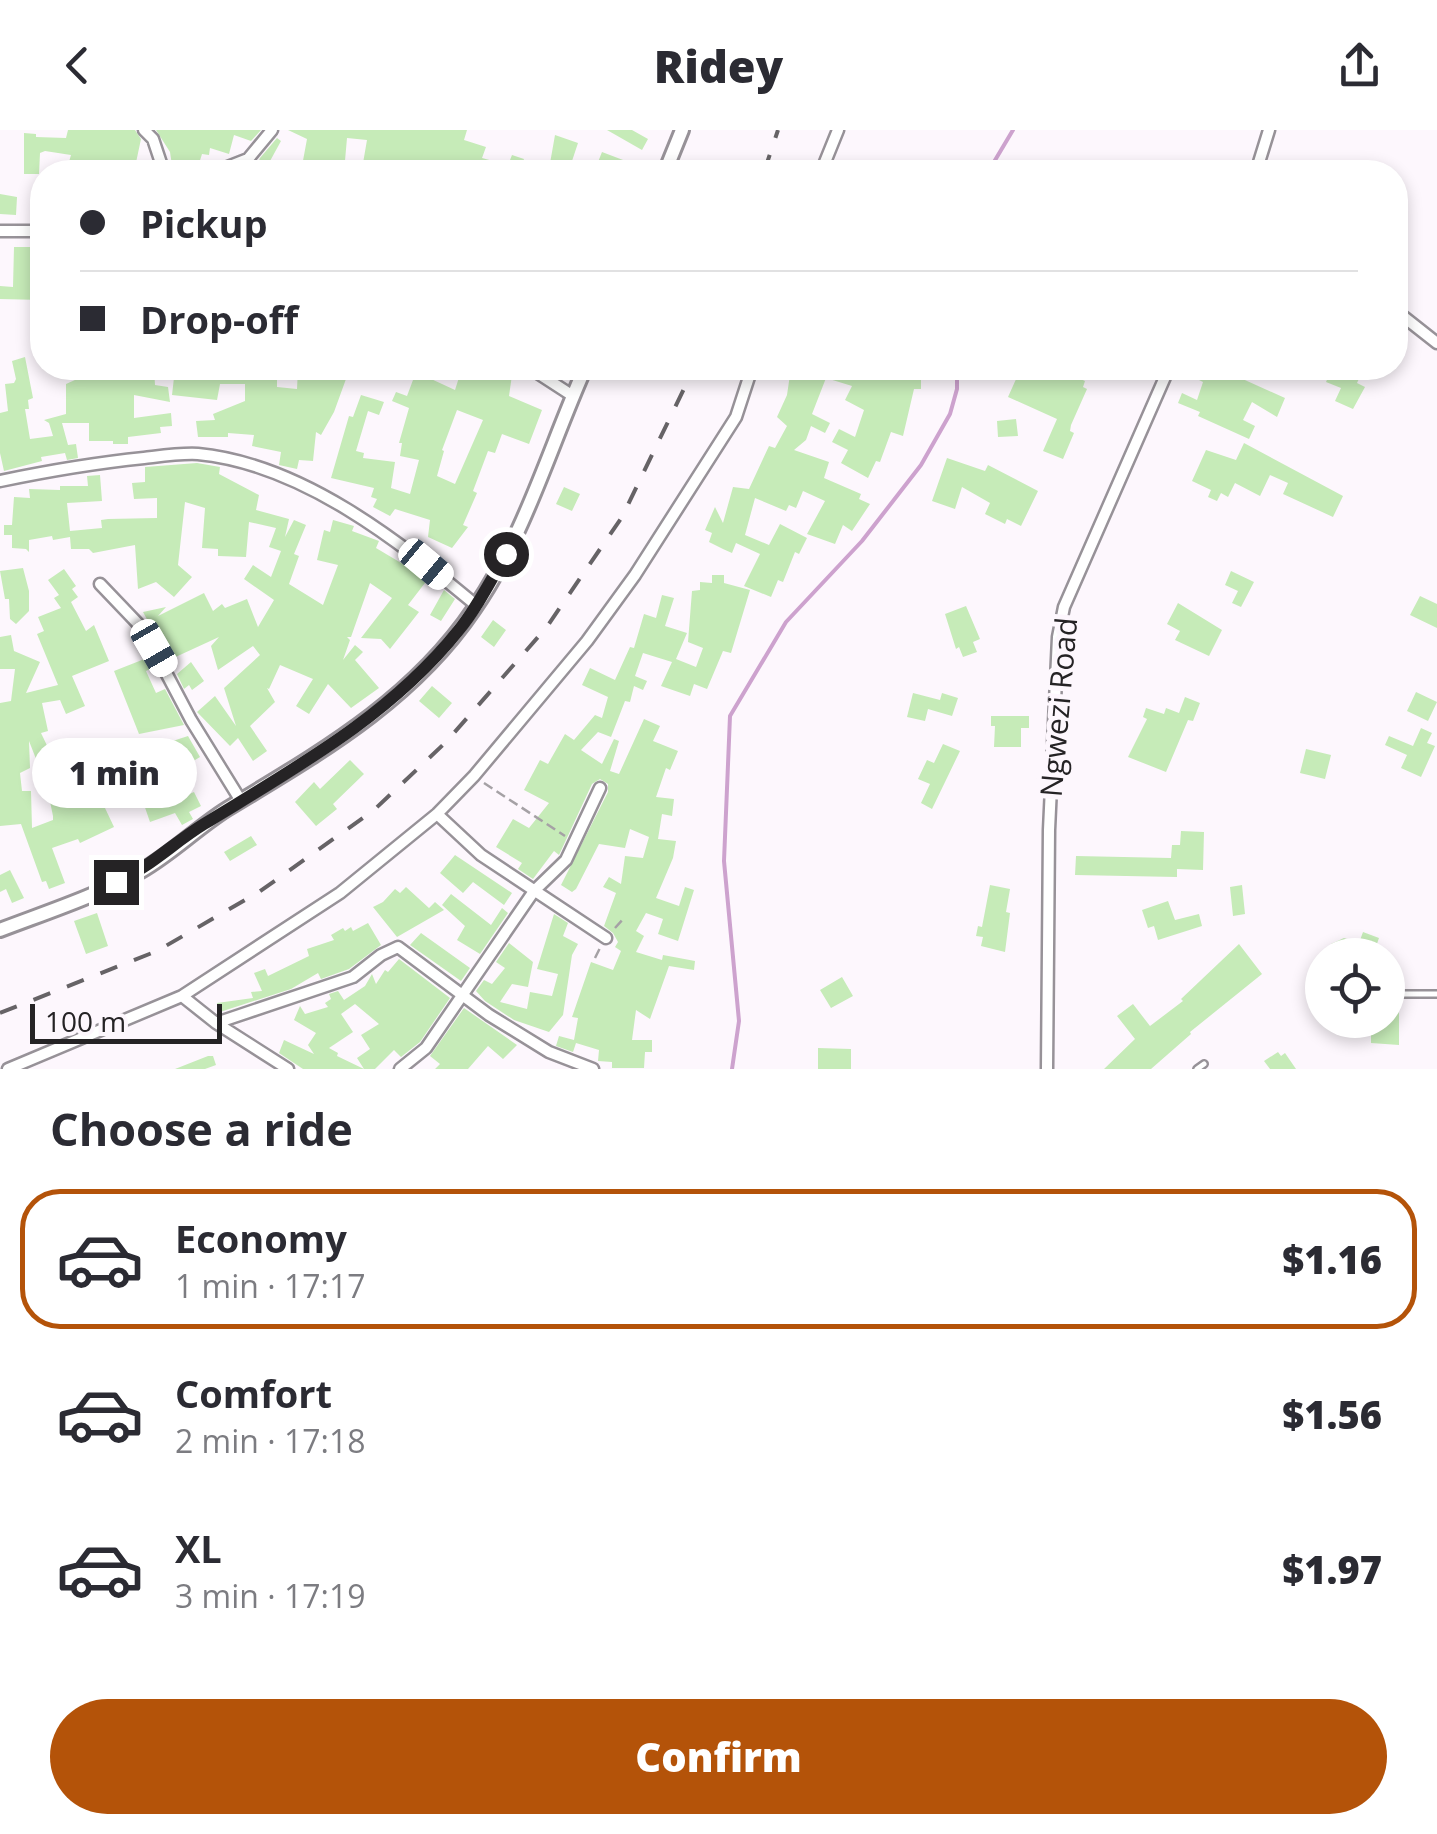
<!DOCTYPE html>
<html lang="en">
<head>
<meta charset="utf-8">
<style>
	body { margin:0; font-family:"Open Sans",sans-serif; background:#f7f7f7; color:#2b2b33; height:100vh; display:flex; flex-direction:column; font-size:38px; white-space:nowrap }
	* { box-sizing:border-box; margin:0 }
	p { font-size:32px; color:#7c7c81 }
	.icon { flex:none; width:55px; height:55px; fill:none; stroke:currentColor; stroke-width:2; stroke-linecap:round; stroke-linejoin:round }
	.map { position:relative; height:939px; overflow:hidden }
	.sheet { display:flex; flex-direction:column; background:#fff; flex:1 }
	.sheet>* { flex:none }
	.top-card { position:absolute; left:30px; top:30px; width:1378px; height:220px; border-radius:40px; box-shadow:0 5px 15px #0003; display:grid; align-content:center; height:220px; padding:0 50px; background:#fff }
	.controls { position:absolute; left:1305px; top:808px; display:grid; gap:20px }
	.controls a { display:grid; place-items:center; width:100px; height:100px; border-radius:50%; background:#fff; box-shadow:0 5px 15px #0003; font-size:50px }
	.scale { position:absolute; left:30px; bottom:25px; width:192px; box-sizing:border-box; padding-left:10px; border:5px solid #252325; border-top:0; font-size:28px; line-height:35px; white-space:nowrap; color:#252325; -webkit-text-stroke:8px #fdf7fd; paint-order:stroke }
	.end { position:absolute; width:45px; height:45px; margin:-22px; border:12px solid #252325; background:#fff; box-shadow:0 0 0 5px #fff }
	.from { border-radius:50% }
	.bubble { position:absolute; height:70px; border-radius:35px; background:#fff; box-shadow:0 5px 15px #0003; font-size:32px; font-weight:800; line-height:70px; text-align:center }
	.car { position:absolute; width:30px; height:60px; margin:-30px -15px; border-radius:12px; box-shadow:0 0 8px 2px #0007; background:linear-gradient(#fff 24%,#345 0 40%,#fff 0 76%,#345 0 86%,#fff 0) }
	.top-card b { display:flex; align-items:center; gap:35px; height:95px; font-size:38px }
	.top-card b+b { border-top:2px solid #e1e1e2 }
	.top-card i { width:25px; height:25px; background:#2b2b33 }
	ul { padding:0; list-style:none }
	li { display:flex; align-items:center; gap:30px; height:140px; margin:0 20px 15px; padding:0 30px; border:5px solid transparent; border-radius:40px }
	li div { flex:1 }
	li b { display:block; font-size:38px }
	li em { font-style:normal; font-weight:800 }
	li.active { border-color:#b45309 }
	li>.icon { width:90px; height:90px; stroke-width:1.5 }
	h2 { padding:0 50px; font-size:45px; line-height:120px }
	.action { display:flex; gap:20px; margin-top:auto; padding:20px 50px }
	.action a { flex:1; height:115px; border-radius:60px; background:#b45309; color:#fff; font-size:40px; font-weight:800; line-height:115px; text-align:center }
	header { display:flex; justify-content:space-between; align-items:center; height:130px; padding:0 50px; background:#fff; font-size:45px; font-weight:800 }
	.map>svg:first-child { display:block }
</style>
</head>
<body>
<header><svg class="icon" aria-label="back" viewBox="0 0 24 24"><path d="M15 5l-7 7 7 7"/></svg>Ridey<svg class="icon" aria-label="share" viewBox="0 0 24 24"><path d="M12 15V3M7 8l5-5 5 5M5 13v7h14v-7"/></svg></header>
<div class="map">
<svg width="1437" height="939" viewBox="0 0 1437 939">
	<rect width="100%" height="100%" fill="#fdf7fd"/>
	<g fill="none" stroke-linecap="round" stroke-linejoin="round">
		<path stroke="#cda2ce" stroke-width="4" d="M 988,42 L 1013,0
			M 732,939 L 739,891 L 724,731 L 730,586 L 786,492 L 862,411 L 921,335 L 950,284 L 957,259 L 957,238"/>
	</g>
	<path fill="#c6ebb8" fill-rule="evenodd" d="M 68,0 L 135,0 L 141,9 L 134,42 L 66,42 L 71,25 L 45,21 L 40,23 L 39,44 L 24,44 L 24,3 L 36,4 L 36,7 L 66,8 Z
		M 156,0 L 261,0 L 251,11 L 234,5 L 229,24 L 210,18 L 209,25 L 202,24 L 197,40 L 187,37 L 189,42 L 173,42 L 170,22 Z
		M 288,0 L 467,0 L 464,10 L 486,17 L 482,28 L 508,35 L 512,25 L 524,29 L 521,38 L 524,42 L 472,42 L 473,40 L 443,38 L 441,42 L 384,42 L 362,39 L 367,10 L 347,8 L 344,42 L 302,36 L 307,9 Z
		M 607,0 L 632,0 L 648,9 L 642,20 Z
		M 555,5 L 578,13 L 571,34 L 590,42 L 549,39 Z
		M 277,8 L 281,11 L 264,42 L 254,42 L 260,28 Z
		M 602,22 L 623,30 L 618,42 L 594,42 Z
		M 0,64 L 17,67 L 16,85 L 0,84 Z
		M 14,117 L 31,117 L 30,153 L 42,153 L 42,170 L 0,169 L 0,156 L 13,157 Z
		M 25,227 L 33,268 L 28,270 L 29,279 L 25,279 L 30,309 L 53,306 L 49,293 L 44,290 L 66,284 L 66,254 L 86,245 L 100,245 L 100,238 L 154,238 L 155,255 L 168,257 L 170,272 L 134,265 L 134,288 L 171,283 L 172,296 L 160,297 L 161,303 L 128,307 L 128,314 L 113,314 L 113,311 L 89,311 L 89,293 L 62,293 L 68,315 L 76,314 L 78,328 L 67,330 L 65,323 L 41,327 L 42,331 L 4,341 L 0,323 L 0,283 L 8,281 L 5,254 L 14,253 L 16,249 L 12,231 Z
		M 187,238 L 255,238 L 253,250 L 277,249 L 277,257 L 297,259 L 298,238 L 350,238 L 334,282 L 321,305 L 316,302 L 313,331 L 299,330 L 297,339 L 279,335 L 281,322 L 252,316 L 254,305 L 228,303 L 228,307 L 198,307 L 196,291 L 215,290 L 213,284 L 245,271 L 245,254 L 220,254 L 217,270 L 172,265 L 175,239 L 187,240 Z
		M 462,238 L 513,238 L 509,266 L 542,280 L 529,314 L 502,304 L 495,323 L 488,321 L 473,361 L 477,363 L 463,395 L 468,397 L 452,418 L 428,407 L 430,390 L 395,379 L 390,386 L 373,377 L 377,369 L 371,367 L 374,358 L 331,348 L 349,286 L 353,287 L 361,265 L 384,272 L 379,285 L 368,281 L 356,321 L 364,323 L 363,328 L 395,332 L 391,358 L 410,364 L 419,330 L 400,326 L 402,313 L 399,313 L 409,278 L 392,271 L 396,262 L 407,266 L 416,242 L 455,260 ZM 457,280 L 483,290 L 455,354 L 437,346 L 444,321 L 442,320 Z
		M 791,238 L 846,238 L 857,241 L 858,238 L 874,238 L 873,241 L 905,248 L 905,244 L 921,244 L 921,259 L 914,259 L 903,306 L 891,302 L 880,332 L 876,331 L 868,348 L 841,333 L 848,320 L 832,312 L 839,299 L 855,307 L 864,280 L 845,270 L 852,256 L 826,248 L 812,284 L 830,293 L 825,303 L 811,296 L 806,310 L 794,320 L 829,332 L 824,348 L 861,364 L 859,369 L 870,374 L 852,401 L 843,395 L 835,414 L 807,404 L 825,371 L 803,361 L 796,378 L 789,375 L 786,381 L 755,368 L 745,405 L 769,415 L 780,394 L 807,408 L 799,424 L 795,422 L 783,452 L 778,450 L 771,467 L 744,456 L 760,424 L 736,413 L 732,423 L 723,419 L 709,412 L 712,403 L 705,400 L 715,377 L 723,393 L 733,357 L 749,359 L 769,316 L 775,318 L 787,296 L 777,287 L 787,265 Z
		M 1021,238 L 1055,238 L 1085,251 L 1083,257 L 1087,259 L 1071,295 L 1070,301 L 1074,303 L 1063,329 L 1043,321 L 1057,289 L 1008,267 Z
		M 1197,238 L 1240,238 L 1236,246 L 1285,268 L 1277,287 L 1252,272 L 1243,290 L 1255,296 L 1249,309 L 1198,286 L 1200,282 L 1178,273 L 1182,263 L 1197,270 L 1203,252 L 1193,247 Z
		M 1347,238 L 1364,238 L 1357,253 L 1365,257 L 1353,279 L 1335,271 L 1341,258 L 1326,252 L 1331,241 L 1343,247 Z
		M 1016,289 L 1018,306 L 998,307 L 997,291 Z
		M 1244,313 L 1343,366 L 1333,387 L 1283,364 L 1288,353 L 1270,345 L 1260,366 L 1235,353 L 1228,367 L 1221,363 L 1217,371 L 1208,367 L 1211,360 L 1192,351 L 1206,320 L 1236,330 Z
		M 947,328 L 985,341 L 988,335 L 1038,361 L 1021,396 L 1007,389 L 1005,394 L 985,384 L 990,373 L 962,357 L 955,379 L 932,371 Z
		M 197,333 L 220,337 L 219,344 L 259,365 L 256,380 L 289,389 L 285,407 L 294,390 L 306,395 L 294,424 L 299,426 L 289,454 L 323,475 L 338,435 L 317,430 L 324,400 L 330,402 L 333,390 L 354,396 L 352,401 L 379,411 L 376,418 L 428,449 L 408,475 L 419,482 L 390,519 L 381,509 L 361,508 L 392,468 L 370,453 L 351,507 L 347,507 L 350,510 L 343,530 L 355,515 L 363,522 L 355,530 L 379,558 L 351,578 L 328,554 L 309,584 L 296,576 L 313,549 L 280,535 L 269,559 L 267,558 L 275,572 L 250,596 L 267,621 L 253,631 L 238,608 L 230,616 L 197,582 L 215,566 L 236,596 L 224,558 L 260,525 L 253,516 L 218,540 L 211,516 L 219,507 L 169,530 L 143,482 L 166,477 L 158,486 L 204,463 L 213,481 L 222,474 L 225,478 L 247,469 L 258,497 L 274,470 L 244,449 L 253,435 L 271,447 L 281,421 L 269,417 L 276,398 L 249,392 L 246,427 L 218,426 L 218,419 L 202,418 L 205,378 L 185,372 L 178,435 L 192,447 L 174,467 L 156,452 L 138,459 L 135,415 L 93,423 L 89,419 L 71,419 L 70,407 L 53,410 L 52,406 L 29,410 L 29,422 L 26,419 L 12,418 L 12,405 L 4,405 L 4,395 L 12,395 L 14,367 L 30,368 L 29,359 L 60,360 L 60,356 L 88,356 L 87,346 L 100,345 L 102,371 L 67,373 L 70,401 L 102,398 L 101,390 L 108,389 L 157,388 L 157,368 L 134,369 L 132,353 L 145,352 L 145,337 Z
		M 564,357 L 580,364 L 572,381 L 556,374 Z
		M 23,438 L 29,461 L 29,481 L 16,494 L 10,489 L 9,469 L 5,469 L 0,441 Z
		M 64,439 L 76,456 L 72,459 L 78,467 L 71,472 L 86,501 L 94,495 L 109,531 L 72,546 L 85,576 L 66,584 L 60,570 L 42,573 L 48,601 L 41,603 L 54,630 L 95,618 L 93,614 L 110,609 L 115,630 L 188,606 L 200,627 L 172,644 L 184,666 L 194,662 L 201,676 L 189,682 L 193,689 L 182,695 L 175,683 L 150,692 L 141,666 L 105,678 L 114,697 L 80,713 L 78,709 L 52,718 L 65,753 L 49,759 L 46,751 L 42,752 L 21,694 L 0,696 L 0,573 L 11,571 L 15,539 L 0,539 L 0,507 L 11,505 L 14,521 L 40,532 L 26,563 L 58,555 L 37,504 L 44,501 L 38,487 L 61,478 L 54,468 L 59,465 L 48,450 ZM 29,611 L 47,657 L 53,686 L 53,690 L 32,698 L 31,661 L 22,661 L 20,643 L 30,638 Z
		M 1231,441 L 1254,452 L 1241,477 L 1232,473 L 1238,461 L 1225,455 Z
		M 712,445 L 724,445 L 724,453 L 750,460 L 731,523 L 723,521 L 707,559 L 694,554 L 690,566 L 661,556 L 672,532 L 643,523 L 635,546 L 647,551 L 643,560 L 634,556 L 630,572 L 625,571 L 611,607 L 598,602 L 581,620 L 602,634 L 614,609 L 619,611 L 610,641 L 619,644 L 644,589 L 660,596 L 653,611 L 678,621 L 670,640 L 666,638 L 656,667 L 674,669 L 672,686 L 662,684 L 658,709 L 676,711 L 673,728 L 656,768 L 679,776 L 685,757 L 694,760 L 678,811 L 658,804 L 663,789 L 646,783 L 636,801 L 644,806 L 636,822 L 662,830 L 663,825 L 695,831 L 694,840 L 669,836 L 650,889 L 636,880 L 632,910 L 652,910 L 652,922 L 645,922 L 644,938 L 612,938 L 612,932 L 598,931 L 599,920 L 576,913 L 573,922 L 556,916 L 559,906 L 574,910 L 578,888 L 572,887 L 591,832 L 613,840 L 621,821 L 615,817 L 618,812 L 613,803 L 604,796 L 616,763 L 603,757 L 609,747 L 621,754 L 625,726 L 643,728 L 649,707 L 630,699 L 625,718 L 599,714 L 576,759 L 572,762 L 561,755 L 608,662 L 608,654 L 600,649 L 592,654 L 559,725 L 554,721 L 533,749 L 518,739 L 522,733 L 496,717 L 513,689 L 529,698 L 549,673 L 524,660 L 540,630 L 548,634 L 565,604 L 574,610 L 595,585 L 602,588 L 608,567 L 582,555 L 590,538 L 615,550 L 630,517 L 634,518 L 644,484 L 656,488 L 662,465 L 674,468 L 665,496 L 687,503 L 676,529 L 696,537 L 703,518 L 688,512 L 692,461 L 700,460 L 700,452 L 712,453 Z
		M 444,460 L 455,469 L 441,491 L 430,485 Z
		M 1420,466 L 1437,474 L 1437,498 L 1410,485 Z
		M 1178,473 L 1222,500 L 1209,526 L 1175,510 L 1180,501 L 1167,494 Z
		M 966,476 L 980,509 L 973,512 L 977,522 L 963,527 L 959,517 L 956,519 L 945,484 Z
		M 493,490 L 506,500 L 494,517 L 481,507 Z
		M 147,528 L 152,538 L 146,541 L 156,563 L 165,559 L 184,595 L 139,604 L 114,541 Z
		M 191,532 L 204,551 L 192,560 L 189,555 L 184,559 L 177,544 Z
		M 432,556 L 452,573 L 439,588 L 419,571 Z
		M 1416,562 L 1437,572 L 1428,591 L 1407,581 Z
		M 913,563 L 940,570 L 942,563 L 958,568 L 952,586 L 928,579 L 925,591 L 907,587 Z
		M 1185,567 L 1200,573 L 1193,591 L 1188,590 L 1166,642 L 1128,627 L 1147,589 L 1143,587 L 1146,578 L 1164,584 L 1166,578 L 1179,583 Z
		M 991,586 L 1029,586 L 1029,598 L 1021,598 L 1021,617 L 994,617 L 995,596 L 991,596 Z
		M 1421,598 L 1432,603 L 1427,613 L 1435,616 L 1421,647 L 1401,638 L 1407,625 L 1385,615 L 1389,606 L 1413,616 Z
		M 943,614 L 960,621 L 932,679 L 921,673 L 930,654 L 918,649 L 927,630 L 934,633 Z
		M 1306,619 L 1331,625 L 1325,649 L 1300,643 Z
		M 350,630 L 364,644 L 333,674 L 337,679 L 316,696 L 295,672 L 314,652 L 320,659 Z
		M 1181,701 L 1204,702 L 1203,740 L 1177,739 L 1177,747 L 1075,745 L 1076,726 L 1171,728 L 1172,715 L 1180,715 Z
		M 251,706 L 257,715 L 230,731 L 224,722 Z
		M 455,725 L 512,763 L 504,775 L 473,752 L 463,763 L 440,743 Z
		M 10,740 L 24,768 L 12,773 L 6,759 L 0,762 L 0,745 Z
		M 990,755 L 1010,759 L 1006,782 L 1010,783 L 1005,822 L 981,816 L 983,807 L 976,806 L 978,796 L 982,797 Z
		M 1242,755 L 1245,784 L 1233,786 L 1230,757 Z
		M 406,757 L 429,778 L 435,772 L 444,780 L 397,807 L 373,777 L 383,772 L 395,759 L 400,763 Z
		M 451,764 L 491,795 L 502,778 L 508,783 L 480,824 L 457,810 L 465,796 L 442,775 Z
		M 1168,771 L 1175,790 L 1199,784 L 1202,796 L 1158,810 L 1154,796 L 1148,798 L 1142,780 Z
		M 97,783 L 108,816 L 86,824 L 74,791 Z
		M 554,784 L 568,793 L 563,806 L 578,814 L 572,825 L 563,885 L 549,902 L 514,890 L 485,871 L 476,861 L 484,850 L 492,854 L 505,838 L 496,832 L 509,813 L 533,832 L 528,857 L 512,854 L 500,872 L 527,879 L 530,862 L 552,866 L 558,844 L 537,839 Z
		M 368,793 L 381,815 L 349,839 L 321,849 L 318,843 L 291,859 L 220,882 L 217,873 L 253,868 L 251,862 L 262,861 L 254,843 L 265,839 L 268,846 L 309,826 L 307,819 L 334,810 L 331,805 L 343,798 L 345,801 L 351,797 L 353,801 Z
		M 1363,802 L 1379,808 L 1373,825 L 1336,825 L 1331,814 L 1344,808 L 1359,813 Z
		M 421,803 L 470,838 L 461,851 L 410,815 Z
		M 1239,814 L 1262,844 L 1190,902 L 1191,904 L 1151,939 L 1104,939 L 1135,909 L 1117,886 L 1133,874 L 1150,896 L 1183,871 L 1181,869 Z
		M 399,829 L 450,868 L 420,912 L 401,927 L 394,920 L 375,939 L 303,939 L 279,923 L 284,910 L 314,924 L 308,915 L 316,903 L 294,890 L 300,876 L 305,884 L 328,877 L 325,873 L 331,869 L 329,864 L 338,861 L 344,870 L 365,856 L 372,844 L 376,854 L 385,840 L 388,842 ZM 355,874 L 379,894 L 361,905 L 370,919 L 357,928 L 364,939 L 337,926 L 338,923 L 329,918 L 353,902 L 341,884 Z
		M 842,847 L 853,866 L 831,878 L 820,860 Z
		M 1388,872 L 1399,872 L 1399,915 L 1371,913 L 1371,890 L 1388,890 Z
		M 464,878 L 517,915 L 503,929 L 488,916 L 468,939 L 435,939 L 440,934 L 430,926 Z
		M 818,918 L 851,919 L 851,939 L 818,939 Z
		M 1278,922 L 1281,926 L 1285,923 L 1296,939 L 1270,939 L 1264,931 Z
		M 208,926 L 213,926 L 216,935 L 205,939 L 175,939 Z"/>
	<g fill="none" stroke-linecap="round" stroke-linejoin="round">
		<defs>
			<path id="service" d="M 1388,864 L 1437,864
				M 1197,939 L 1204,934"/>
			<path id="minor" d="M 144,0 L 153,9 L 164,42
				M 215,42 L 248,29 L 272,0
				M 821,42 L 838,0
				M 1256,42 L 1269,0
				M 0,101 L 42,101
				M 1395,180 L 1437,213
				M 522,238 L 536,242 L 573,266
				M 0,351 C 48,341 95,333 144,328 C 161,326 180,323 198,324 C 302,334 399,411 477,476
				M 100,454 L 143,499 L 191,590 L 241,671
				M 437,684 L 481,725 L 606,808
				M 182,866 L 216,893 L 288,939
				M 216,893 L 353,847 L 381,825 L 398,817 L 489,885 L 549,922 L 593,939
				M 8,939 L 182,866 L 340,763 L 437,684 L 474,646 L 587,511 L 635,445 L 736,287 L 752,238
				M 400,939 L 426,918 L 534,761 L 566,730 L 600,658
				M 1047,939 L 1049,700 L 1058,507 L 1064,477 L 1169,238"/>
			<path id="tertiary" d="M 665,42 L 682,0
				M 0,800 C 47,782 97,766 141,741 C 171,724 197,698 227,679 C 319,623 412,571 474,479 C 525,405 549,319 585,238"/>
		</defs>
		<use href="#service" stroke="#979298" stroke-width="10"/>
		<use href="#minor" stroke="#979298" stroke-width="15"/>
		<use href="#tertiary" stroke="#979298" stroke-width="18"/>
		<path stroke="#a5a1a5" stroke-width="2.5" stroke-dasharray="10 5" stroke-linecap="butt" d="M 484,653 L 565,706
			M 615,798 L 624,788
			M 595,828 L 601,816"/>
		<use href="#service" stroke="#fff" stroke-width="5"/>
		<use href="#minor" stroke="#fff" stroke-width="10"/>
		<use href="#tertiary" stroke="#fff" stroke-width="12"/>
		<path stroke="#666366" stroke-width="4" stroke-dasharray="18 18" stroke-linecap="butt" d="M 764,42 L 778,0
			M 0,883 L 157,821 L 259,762 L 374,680 L 446,612 L 546,498 L 622,387 L 694,238"/>
	</g>
	<g fill="none" stroke-linecap="round" stroke-linejoin="round">
		<path stroke="#252325" stroke-width="12" d="M 116,752 C 149,738 173,713 204,694 C 295,638 390,586 458,501 C 477,478 491,450 506,424"/>
	</g>
	<g text-anchor="middle" dominant-baseline="central" stroke-width="10" stroke-linejoin="round" paint-order="stroke">
		<g font-size="30" fill="#252325" stroke="#fdf7fd">
			<text transform="translate(1058 577) rotate(-85)">Ngwezi Road</text>
		</g>
	</g>
</svg>
<div class="controls">
<a><svg class="icon" aria-label="locate" viewBox="0 0 24 24"><circle cx="12" cy="12" r="6"/><path d="M12 2v4M12 18v4M2 12h4M18 12h4"/></svg></a>
</div>
<div class="scale">100 m</div>
<i class="end from" style="left:506px;top:424px"></i>
<i class="end" style="left:116px;top:752px"></i>
<div class="bubble" style="left:32px;top:608px;width:165px">1 min</div>
<i class="car" style="left:426px;top:434px;rotate:130deg"></i>
<i class="car" style="left:154px;top:518px;rotate:150deg"></i>
<div class="top-card">
<b><i class="from"></i>Pickup</b>
<b><i></i>Drop-off</b>
</div>
</div>
<section class="sheet">
<h2>Choose a ride</h2>
<ul>
<li class="active"><svg class="icon" aria-label="car" viewBox="0 0 24 24"><path d="M5 17H2v-5l4-1 3-4h7l3 4 3 1v5h-3M9 17h6M6 11h13"/><circle cx="7" cy="17" r="2"/><circle cx="17" cy="17" r="2"/></svg><div><b>Economy</b><p>1 min · 17:17</p></div><em>$1.16</em></li>
<li><svg class="icon" aria-label="car" viewBox="0 0 24 24"><path d="M5 17H2v-5l4-1 3-4h7l3 4 3 1v5h-3M9 17h6M6 11h13"/><circle cx="7" cy="17" r="2"/><circle cx="17" cy="17" r="2"/></svg><div><b>Comfort</b><p>2 min · 17:18</p></div><em>$1.56</em></li>
<li><svg class="icon" aria-label="car" viewBox="0 0 24 24"><path d="M5 17H2v-5l4-1 3-4h7l3 4 3 1v5h-3M9 17h6M6 11h13"/><circle cx="7" cy="17" r="2"/><circle cx="17" cy="17" r="2"/></svg><div><b>XL</b><p>3 min · 17:19</p></div><em>$1.97</em></li>
</ul>
<div class="action"><a>Confirm</a></div>
</section>
</body>
</html>
